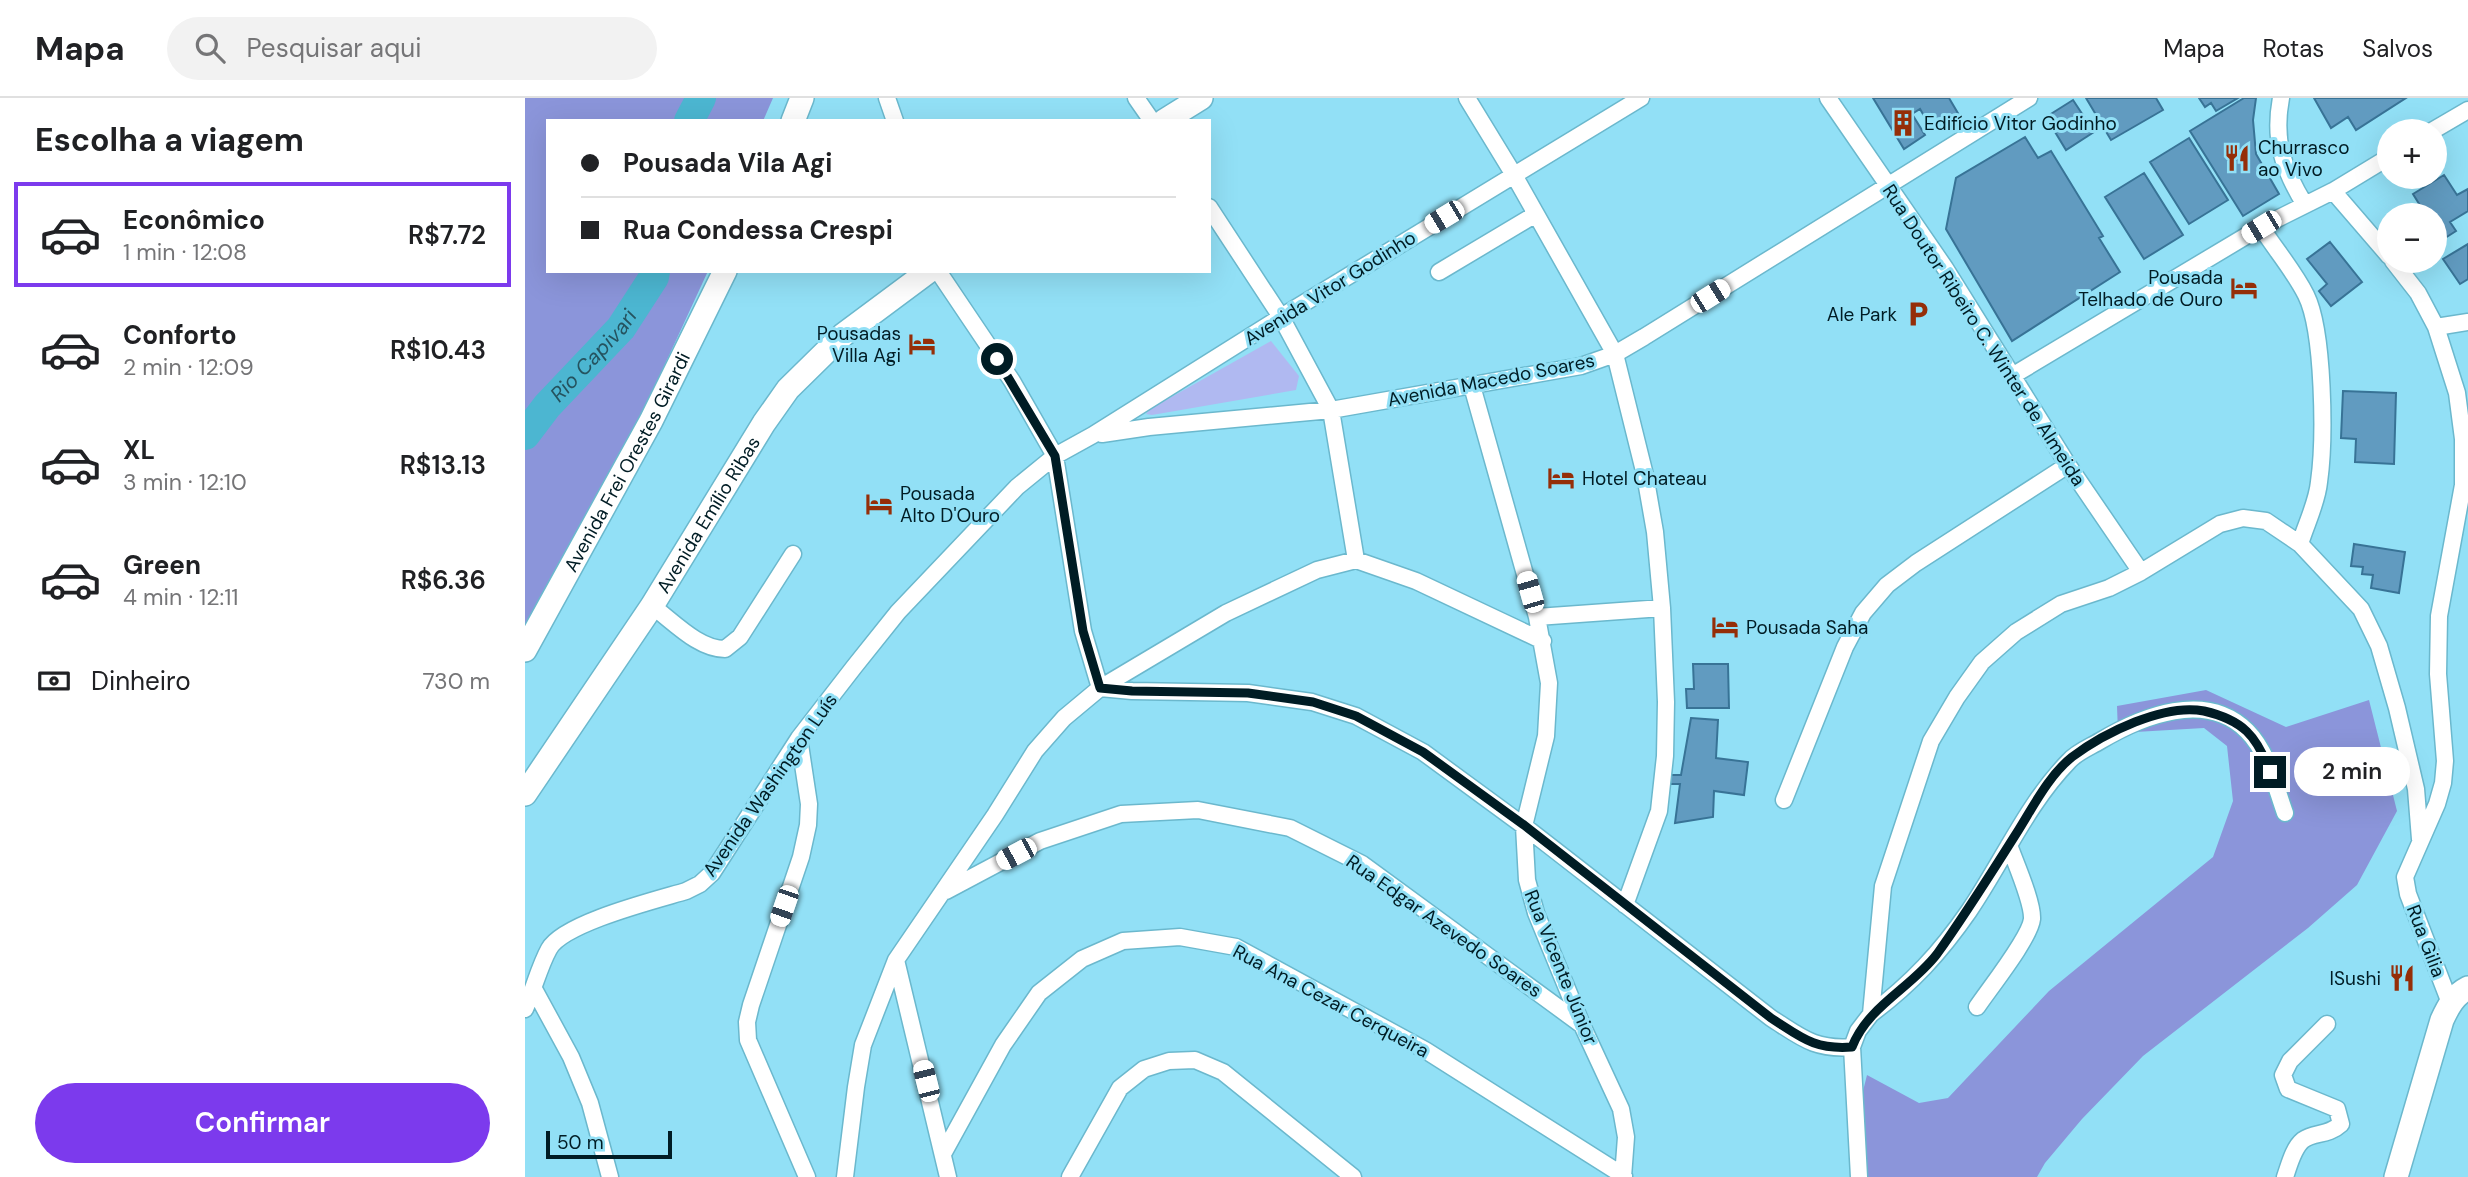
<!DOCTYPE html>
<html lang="pt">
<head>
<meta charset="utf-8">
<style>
	body { margin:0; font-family:"DM Sans",sans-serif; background:#f2f2f2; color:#202124; height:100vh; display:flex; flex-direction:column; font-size:26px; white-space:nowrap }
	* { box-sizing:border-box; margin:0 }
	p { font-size:23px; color:#757577 }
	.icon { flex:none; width:38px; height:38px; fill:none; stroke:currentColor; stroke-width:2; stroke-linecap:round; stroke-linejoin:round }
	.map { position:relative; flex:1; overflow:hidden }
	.drawer { display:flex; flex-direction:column; background:#fff; width:525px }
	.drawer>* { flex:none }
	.top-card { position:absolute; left:21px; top:21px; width:665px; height:154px; border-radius:0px; box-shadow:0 7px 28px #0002; display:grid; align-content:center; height:154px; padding:0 35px; background:#fff }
	.buttons { position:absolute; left:1852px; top:21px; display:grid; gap:14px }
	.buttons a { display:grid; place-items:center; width:70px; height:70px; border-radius:50%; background:#fff; box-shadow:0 7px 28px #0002; font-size:35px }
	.scale { position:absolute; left:21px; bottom:18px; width:126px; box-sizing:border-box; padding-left:7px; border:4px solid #001c24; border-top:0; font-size:19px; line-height:24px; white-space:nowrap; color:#001c24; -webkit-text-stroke:5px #92e0f6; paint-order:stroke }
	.end { position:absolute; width:32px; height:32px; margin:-16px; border:9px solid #001c24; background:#fff; box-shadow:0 0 0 4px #fff }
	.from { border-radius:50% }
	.bubble { position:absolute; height:49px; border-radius:24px; background:#fff; box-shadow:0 7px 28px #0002; font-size:23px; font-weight:600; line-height:49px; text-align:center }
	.car { position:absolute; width:21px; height:42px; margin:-21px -10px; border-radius:9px; box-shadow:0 0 5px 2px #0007; background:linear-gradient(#fff 24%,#345 0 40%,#fff 0 76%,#345 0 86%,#fff 0) }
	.top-card b { display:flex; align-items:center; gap:24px; height:66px; font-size:26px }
	.top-card b+b { border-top:2px solid #e0e0e0 }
	.top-card i { width:18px; height:18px; background:#202124 }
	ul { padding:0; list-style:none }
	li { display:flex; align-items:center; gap:21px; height:105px; margin:0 14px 10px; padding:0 21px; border:4px solid transparent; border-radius:0px }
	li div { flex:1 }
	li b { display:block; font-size:26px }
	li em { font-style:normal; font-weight:600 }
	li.selected { border-color:#7c3aed }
	li>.icon { width:63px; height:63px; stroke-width:1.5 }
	h2 { padding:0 35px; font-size:32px; line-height:84px }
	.pay { display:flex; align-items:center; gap:18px; height:77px; padding:0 35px; font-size:26px }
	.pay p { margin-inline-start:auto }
	.action { display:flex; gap:14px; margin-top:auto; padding:14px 35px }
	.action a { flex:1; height:80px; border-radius:42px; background:#7c3aed; color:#fff; font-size:28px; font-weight:600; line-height:80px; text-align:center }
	header { display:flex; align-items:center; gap:42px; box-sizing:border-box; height:98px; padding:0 35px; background:#fff; border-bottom:2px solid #e0e0e0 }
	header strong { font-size:33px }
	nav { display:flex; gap:38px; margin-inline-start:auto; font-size:24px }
	.search { width:490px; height:63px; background:#f2f2f2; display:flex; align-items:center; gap:18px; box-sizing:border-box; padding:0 24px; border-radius:38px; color:#757577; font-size:26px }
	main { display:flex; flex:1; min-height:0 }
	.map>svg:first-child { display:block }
</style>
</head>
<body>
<header>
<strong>Mapa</strong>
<div class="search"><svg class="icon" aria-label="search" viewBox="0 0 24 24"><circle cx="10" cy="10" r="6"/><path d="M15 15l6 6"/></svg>Pesquisar aqui</div>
<nav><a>Mapa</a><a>Rotas</a><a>Salvos</a></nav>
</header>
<main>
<section class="drawer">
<h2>Escolha a viagem</h2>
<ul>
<li class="selected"><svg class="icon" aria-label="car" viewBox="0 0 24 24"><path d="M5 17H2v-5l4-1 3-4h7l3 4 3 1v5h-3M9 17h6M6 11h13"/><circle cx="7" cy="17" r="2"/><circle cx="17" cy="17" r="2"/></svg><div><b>Econômico</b><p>1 min · 12:08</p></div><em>R$7.72</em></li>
<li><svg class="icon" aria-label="car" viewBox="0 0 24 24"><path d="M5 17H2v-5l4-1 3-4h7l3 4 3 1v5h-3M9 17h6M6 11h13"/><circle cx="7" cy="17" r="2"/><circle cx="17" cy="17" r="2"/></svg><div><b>Conforto</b><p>2 min · 12:09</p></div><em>R$10.43</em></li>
<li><svg class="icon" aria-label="car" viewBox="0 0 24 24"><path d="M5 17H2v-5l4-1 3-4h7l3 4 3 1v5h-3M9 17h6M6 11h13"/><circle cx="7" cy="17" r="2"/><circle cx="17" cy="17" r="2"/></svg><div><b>XL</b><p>3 min · 12:10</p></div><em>R$13.13</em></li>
<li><svg class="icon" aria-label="car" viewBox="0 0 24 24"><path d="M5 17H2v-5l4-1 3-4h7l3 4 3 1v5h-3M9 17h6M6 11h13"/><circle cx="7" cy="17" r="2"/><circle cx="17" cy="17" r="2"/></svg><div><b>Green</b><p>4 min · 12:11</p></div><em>R$6.36</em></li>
</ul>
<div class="pay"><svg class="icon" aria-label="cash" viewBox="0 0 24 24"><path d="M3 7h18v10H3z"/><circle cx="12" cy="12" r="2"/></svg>Dinheiro<p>730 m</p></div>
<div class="action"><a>Confirmar</a></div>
</section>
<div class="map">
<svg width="1943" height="1079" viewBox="0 0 1943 1079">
	<rect width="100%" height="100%" fill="#92e0f6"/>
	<path fill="#b0b9f1" d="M 746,243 L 774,278 L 771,292 L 627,317 L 621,316 L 625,311 Z"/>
	<path fill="#8b95da" d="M 0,0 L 248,0 L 238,23 L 23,23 L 23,173 L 183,173 L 40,483 L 0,545 Z
		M 1681,592 L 1761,629 L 1844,602 L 1872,713 L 1832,787 L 1783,830 L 1618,958 L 1557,1021 L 1520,1065 L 1512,1079 L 1341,1079 L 1335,1005 L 1342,977 L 1394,1005 L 1423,1000 L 1524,893 L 1688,759 L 1708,703 L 1702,648 L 1679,630 L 1593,635 L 1592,608 Z"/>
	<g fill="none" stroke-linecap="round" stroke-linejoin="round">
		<g stroke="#4cb6d1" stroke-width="30">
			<path d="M 164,23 L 176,0"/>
			<path id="s1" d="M 0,337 L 22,308 L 96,230 L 129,179 L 130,173"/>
		</g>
	</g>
	<path fill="#619bc0" stroke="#387396" stroke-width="2" d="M 1348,0 L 1424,0 L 1434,17 L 1408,33 L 1395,11 L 1387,16 L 1400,37 L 1379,51 Z
		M 1561,0 L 1631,0 L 1638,12 L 1586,42 Z
		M 1674,0 L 1713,0 L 1691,13 L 1686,5 L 1680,9 Z
		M 1719,0 L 1731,0 L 1728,22 L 1731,56 L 1754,96 L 1718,118 L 1665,33 Z
		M 1789,0 L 1881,0 L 1831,32 L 1823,19 L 1806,30 Z
		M 1548,2 L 1569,34 L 1541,52 L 1521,19 Z
		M 1500,39 L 1513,60 L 1526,53 L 1578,138 L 1574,140 L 1595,174 L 1487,243 L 1421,131 L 1431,80 Z
		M 1664,40 L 1703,102 L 1664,126 L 1625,64 Z
		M 1619,75 L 1658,137 L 1619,161 L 1580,99 Z
		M 1919,77 L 1932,97 L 1943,91 L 1943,113 L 1925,124 L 1931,133 L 1917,142 L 1909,130 L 1909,117 L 1901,117 L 1888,96 Z
		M 1805,144 L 1837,184 L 1806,208 L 1794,193 L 1802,186 L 1782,161 Z
		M 1943,146 L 1943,181 L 1935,186 L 1918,161 Z
		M 1818,293 L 1871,295 L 1869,366 L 1830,364 L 1831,341 L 1816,340 Z
		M 1829,446 L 1880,454 L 1874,495 L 1846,490 L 1848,477 L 1837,476 L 1838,469 L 1826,468 Z
		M 1168,566 L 1203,566 L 1204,610 L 1162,610 L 1161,591 L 1169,591 Z
		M 1166,620 L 1193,622 L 1191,660 L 1223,664 L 1219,697 L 1189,693 L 1188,719 L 1150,725 L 1155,686 L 1144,686 L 1145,677 L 1156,677 Z"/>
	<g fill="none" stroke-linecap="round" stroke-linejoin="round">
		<defs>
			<path id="street" d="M 362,0 L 370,23
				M 611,0 L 627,23
				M 942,0 L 989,77 L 1090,256 L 1120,377 L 1130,434 L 1137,510 L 1141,604 L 1140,658 L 1134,713 L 1100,807
				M 1303,0 L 1420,170 L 1543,367 L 1616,474
				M 1756,0 C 1748,42 1758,71 1780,107
				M 1907,33 L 1943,12
				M 1808,93 L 1864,158
				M 684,109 L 756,219 L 806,312 L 831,462
				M 1736,129 C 1750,151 1769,173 1781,197 C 1799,233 1800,342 1794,384 C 1792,405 1781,426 1775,446
				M 1868,163 L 1893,195 L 1911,229 L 1932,295 L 1938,341 L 1938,387 L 1914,518 L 1913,576 L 1920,663 L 1918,685 L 1912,706 L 1880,779 L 1883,796 L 1925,905
				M 413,173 L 487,283 L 530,358 L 558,533 L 575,590
				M 914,174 L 1011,116
				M 1911,229 L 1943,224
				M 1487,278 L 1736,129 L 1808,93 L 1864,59
				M 947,288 L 1012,519 L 1024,585 L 1021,638 L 999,728 L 1002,782 L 1011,815 L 1057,927 L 1096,1011 L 1101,1039 L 1098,1079
				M 577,336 L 624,329 L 806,312 L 1056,268 L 1090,256 L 1119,239 L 1504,0
				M 127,508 C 148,523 173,551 200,551 L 215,539 L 268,456
				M 1012,519 L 1137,510
				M 575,590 L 607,593 L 723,595 L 787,604 L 831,618 L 898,654 L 999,728 L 1246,920 C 1276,939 1289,952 1327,949
				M 274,640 L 284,706 L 283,727 L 276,759 L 226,907 L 222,924 L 223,942 L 282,1079
				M 1259,702 L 1320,549 L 1338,515 L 1362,487 L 1391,465 L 1543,367
				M 421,793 L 515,743 L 596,716 L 673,712 L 765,730 L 837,766 L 1057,927
				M 371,862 L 423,1079
				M 9,891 L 46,959 L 65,1005 L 85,1079
				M 1452,909 C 1464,891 1505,840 1507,821 C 1508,804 1490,764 1484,747
				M 0,911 C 9,891 14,869 24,851 C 38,825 131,802 161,793 L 175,786 L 187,775 L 274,640 L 329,569 L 373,514 L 492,389 L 530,358 L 568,337 L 756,219 L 1116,0
				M 1346,916 C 1387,885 1415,855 1444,813 C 1478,763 1502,706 1544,663 C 1552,654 1565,649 1575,643 C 1617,618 1681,592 1722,633 C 1743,654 1750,687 1760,715
				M 418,1056 L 478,947 L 514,895 L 557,861 L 598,843 L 655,839 L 711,849 L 900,952 L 1099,1078
				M 320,1079 L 331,989 L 338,947 L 371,862 L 470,717 L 510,653 L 539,620 L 575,590 L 701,515 L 792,472 L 831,462 L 891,483 L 1018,543
				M 545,1079 L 595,990 L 619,971 L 644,963 L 670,962 L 698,974 L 828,1079
				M 1334,1079 L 1327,949 L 1333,933 L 1346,916 L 1358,788 L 1406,643 L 1432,599 L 1457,564 L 1491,534 L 1536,506 L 1584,490 L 1616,474 L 1695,426 L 1718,420 L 1741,423 L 1775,446 L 1836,511 L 1854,548 L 1872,610 L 1891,691 L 1895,741
				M 1760,1079 C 1764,1068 1768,1050 1778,1042 C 1789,1034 1803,1038 1816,1026 L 1812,1011 L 1763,991 L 1758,977 L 1765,963 L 1802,926"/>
			<g id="secondary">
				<path d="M 268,23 L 277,0"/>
				<path d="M 639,23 L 676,0"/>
				<path id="s2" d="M 0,552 L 126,323 L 200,173"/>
				<path id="s3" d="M 0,696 L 127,508 L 239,325 L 263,291 L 318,237 L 404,173"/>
				<path d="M 1871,1079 L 1917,922 C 1923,909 1929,897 1943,890"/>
			</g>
		</defs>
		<use href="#street" stroke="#6bb8cd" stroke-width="19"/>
		<use href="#secondary" stroke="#6bb8cd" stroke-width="26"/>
		<use href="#street" stroke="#fff" stroke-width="16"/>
		<use href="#secondary" stroke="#fff" stroke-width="23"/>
	</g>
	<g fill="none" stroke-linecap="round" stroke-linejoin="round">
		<path stroke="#001c24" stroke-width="9" d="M 472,261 L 530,358 L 558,533 L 575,590 L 607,593 L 723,595 L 788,604 L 831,618 L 898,654 L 999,727 L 1246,920 C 1276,939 1289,952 1327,949 C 1343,908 1386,890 1412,856 C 1440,817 1465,777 1491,736 C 1507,711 1523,678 1547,659 C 1579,635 1639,605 1679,613 C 1718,622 1732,638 1745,674"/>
	</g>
	<defs>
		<symbol id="building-bare" viewBox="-9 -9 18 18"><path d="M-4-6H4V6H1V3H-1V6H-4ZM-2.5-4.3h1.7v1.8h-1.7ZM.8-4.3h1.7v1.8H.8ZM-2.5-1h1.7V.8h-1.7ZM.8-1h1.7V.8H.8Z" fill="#952e08" stroke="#92e0f6" stroke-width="2.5" paint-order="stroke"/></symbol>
		<symbol id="restaurant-bare" viewBox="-9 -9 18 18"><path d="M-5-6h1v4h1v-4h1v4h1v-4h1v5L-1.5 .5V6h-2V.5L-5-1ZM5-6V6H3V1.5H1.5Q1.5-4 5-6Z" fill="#952e08" stroke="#92e0f6" stroke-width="2.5" paint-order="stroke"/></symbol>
		<symbol id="hotel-bare" viewBox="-9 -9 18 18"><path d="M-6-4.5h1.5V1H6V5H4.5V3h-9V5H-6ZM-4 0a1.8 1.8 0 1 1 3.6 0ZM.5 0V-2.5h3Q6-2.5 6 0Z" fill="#952e08" stroke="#92e0f6" stroke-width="2.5" paint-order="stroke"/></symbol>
		<symbol id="parking-bare" viewBox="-9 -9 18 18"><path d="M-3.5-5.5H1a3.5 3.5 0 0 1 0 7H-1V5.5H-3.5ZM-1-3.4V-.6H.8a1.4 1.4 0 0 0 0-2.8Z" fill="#952e08" stroke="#92e0f6" stroke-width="2.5" paint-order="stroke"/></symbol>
	</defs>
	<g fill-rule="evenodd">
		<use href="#building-bare" x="1359" y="6" width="38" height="38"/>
		<use href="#restaurant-bare" x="1693" y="41" width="38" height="38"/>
		<use href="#hotel-bare" x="1700" y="171" width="38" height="38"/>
		<use href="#parking-bare" x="1374" y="197" width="38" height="38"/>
		<use href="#hotel-bare" x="378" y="227" width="38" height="38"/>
		<use href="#hotel-bare" x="1017" y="361" width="38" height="38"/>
		<use href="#hotel-bare" x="335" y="387" width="38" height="38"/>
		<use href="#hotel-bare" x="1181" y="510" width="38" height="38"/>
		<use href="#restaurant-bare" x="1858" y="861" width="38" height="38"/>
	</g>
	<g text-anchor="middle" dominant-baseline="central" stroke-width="6" stroke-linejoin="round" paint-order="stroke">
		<g font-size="19" fill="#001c24" stroke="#92e0f6" text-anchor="start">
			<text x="1399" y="25">Edifício Vitor Godinho</text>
			<text x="1733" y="49">Churrasco<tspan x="1733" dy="22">ao Vivo</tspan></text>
			<text x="1698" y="179" text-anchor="end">Pousada<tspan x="1698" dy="22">Telhado de Ouro</tspan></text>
			<text x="1372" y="216" text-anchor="end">Ale Park</text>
			<text x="376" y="235" text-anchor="end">Pousadas<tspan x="376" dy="22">Villa Agi</tspan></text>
			<text x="1057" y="380">Hotel Chateau</text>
			<text x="375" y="395">Pousada<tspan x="375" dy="22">Alto D'Ouro</tspan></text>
			<text x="1221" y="529">Pousada Saha</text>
			<text x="1856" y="880" text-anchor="end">ISushi</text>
		</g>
		<g font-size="19" fill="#001c24" stroke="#92e0f6">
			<text transform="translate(805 190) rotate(-32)">Avenida Vitor Godinho</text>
			<text transform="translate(1459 237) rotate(57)">Rua Doutor Ribeiro C. Winter de Almeida</text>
			<text transform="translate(966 282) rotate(-11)">Avenida Macedo Soares</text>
			<text stroke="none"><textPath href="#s2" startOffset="214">Avenida Frei Orestes Girardi</textPath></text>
			<text stroke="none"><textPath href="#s3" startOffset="334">Avenida Emílio Ribas</textPath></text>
			<text transform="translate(245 687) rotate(-55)">Avenida Washington Luís</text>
			<text transform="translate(919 828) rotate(35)">Rua Edgar Azevedo Soares</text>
			<text transform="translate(1901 843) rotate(69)">Rua Gilia</text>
			<text transform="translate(1036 869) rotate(68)">Rua Vicente Júnior</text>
			<text transform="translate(806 903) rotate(28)">Rua Ana Cezar Cerqueira</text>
		</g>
		<g font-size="21" font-style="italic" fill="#25535f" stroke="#92e0f6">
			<text stroke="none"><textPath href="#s1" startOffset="105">Rio Capivari</textPath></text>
		</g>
	</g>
</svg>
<div class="buttons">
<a>+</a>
<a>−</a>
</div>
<div class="scale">50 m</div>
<i class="end from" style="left:472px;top:261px"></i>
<i class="end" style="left:1745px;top:674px"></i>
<div class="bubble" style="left:1769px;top:649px;width:116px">2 min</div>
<i class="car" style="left:919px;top:119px;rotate:239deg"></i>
<i class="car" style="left:1736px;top:129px;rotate:239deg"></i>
<i class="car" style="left:1185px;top:198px;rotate:58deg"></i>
<i class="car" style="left:1005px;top:494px;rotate:344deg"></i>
<i class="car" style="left:491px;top:756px;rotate:242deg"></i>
<i class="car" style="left:259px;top:808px;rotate:199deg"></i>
<i class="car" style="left:401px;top:983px;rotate:346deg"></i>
<div class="top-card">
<b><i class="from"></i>Pousada Vila Agi</b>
<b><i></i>Rua Condessa Crespi</b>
</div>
</div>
</main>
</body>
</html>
